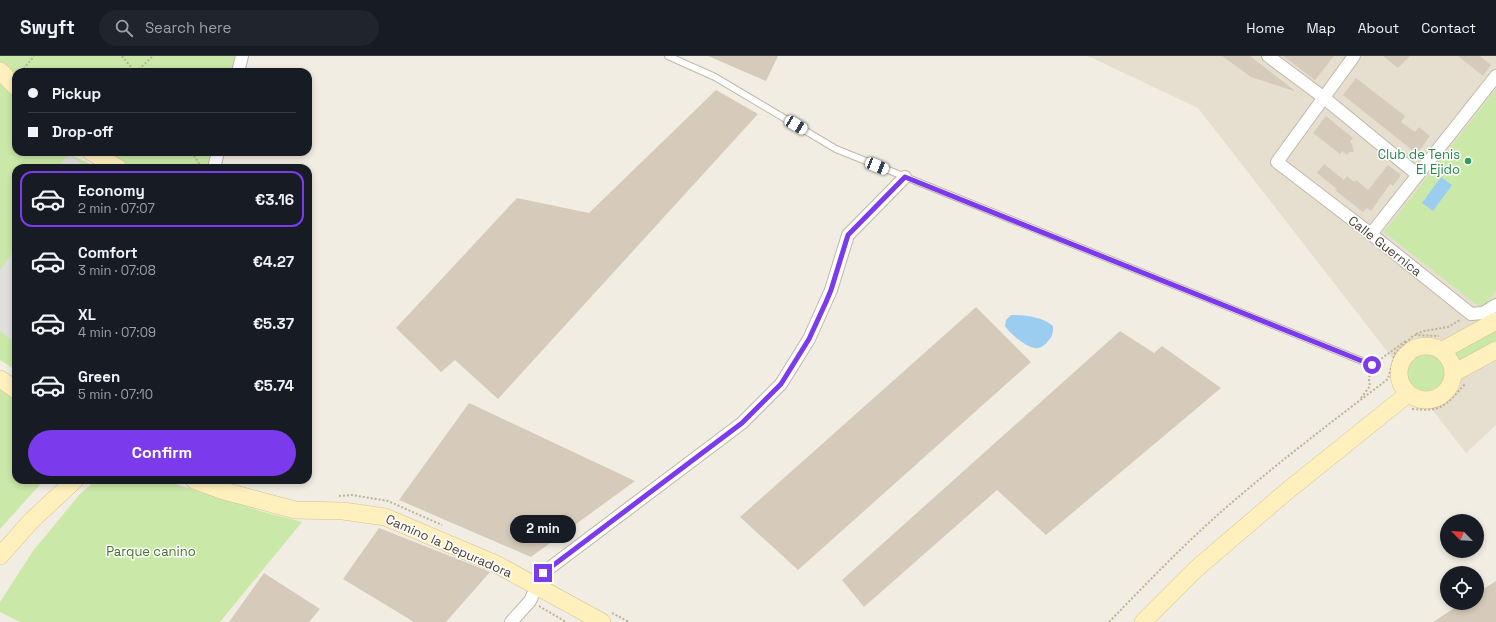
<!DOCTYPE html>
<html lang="en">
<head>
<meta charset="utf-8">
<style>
	body { margin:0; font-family:"Space Grotesk",sans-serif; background:#20242c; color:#f1f3f6; height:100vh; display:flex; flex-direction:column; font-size:15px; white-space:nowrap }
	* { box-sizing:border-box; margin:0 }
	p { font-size:13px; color:#9ea1a6 }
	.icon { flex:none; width:22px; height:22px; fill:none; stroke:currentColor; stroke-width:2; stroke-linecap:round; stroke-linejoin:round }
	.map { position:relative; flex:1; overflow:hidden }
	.panel { position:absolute; left:12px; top:108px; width:300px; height:320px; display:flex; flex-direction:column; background:#171b24; border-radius:12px; box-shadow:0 2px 6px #0003 }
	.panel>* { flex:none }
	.hud { position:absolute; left:12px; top:12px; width:300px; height:88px; border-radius:12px; box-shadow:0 2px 6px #0003; display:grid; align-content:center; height:88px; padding:0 16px; background:#171b24 }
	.needle { width:26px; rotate:294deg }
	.fabs { position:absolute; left:1440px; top:458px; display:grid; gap:8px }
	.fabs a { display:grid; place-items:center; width:44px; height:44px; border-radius:50%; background:#171b24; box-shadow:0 2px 6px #0003; font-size:20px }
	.end { position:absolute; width:18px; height:18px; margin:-9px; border:5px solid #7c3aed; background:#fff; box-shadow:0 0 0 2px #fff }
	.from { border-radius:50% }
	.bubble { position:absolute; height:28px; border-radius:14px; background:#171b24; box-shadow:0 2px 6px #0003; font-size:13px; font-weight:800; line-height:28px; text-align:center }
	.car { position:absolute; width:12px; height:24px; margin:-12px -6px; border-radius:5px; box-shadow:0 0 3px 1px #0007; background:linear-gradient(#fff 24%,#345 0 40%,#fff 0 76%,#345 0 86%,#fff 0) }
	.hud b { display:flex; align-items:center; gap:14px; height:38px; font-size:15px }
	.hud b+b { border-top:1px solid #363941 }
	.hud i { width:10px; height:10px; background:#f1f3f6 }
	ul { padding:7px 0 0; list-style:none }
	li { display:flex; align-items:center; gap:12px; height:56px; margin:0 8px 6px; padding:0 8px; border:2px solid transparent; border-radius:12px }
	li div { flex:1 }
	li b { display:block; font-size:15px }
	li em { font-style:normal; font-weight:800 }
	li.current { border-color:#7c3aed }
	li>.icon { width:36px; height:36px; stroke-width:1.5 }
	.primary-button { display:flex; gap:8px; margin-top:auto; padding:8px 16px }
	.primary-button a { flex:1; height:46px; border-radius:24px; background:#7c3aed; color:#fff; font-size:16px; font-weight:800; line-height:46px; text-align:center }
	header { display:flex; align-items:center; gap:24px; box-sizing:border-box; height:56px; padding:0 20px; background:#171b24; border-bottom:1px solid #363941 }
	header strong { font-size:19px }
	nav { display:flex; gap:22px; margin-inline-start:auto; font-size:14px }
	.search { width:280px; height:36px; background:#20242c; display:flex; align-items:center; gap:10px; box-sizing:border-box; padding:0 14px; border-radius:22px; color:#9ea1a6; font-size:15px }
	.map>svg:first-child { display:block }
</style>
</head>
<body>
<header>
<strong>Swyft</strong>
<div class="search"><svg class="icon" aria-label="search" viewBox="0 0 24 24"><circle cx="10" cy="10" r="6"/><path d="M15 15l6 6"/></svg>Search here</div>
<nav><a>Home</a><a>Map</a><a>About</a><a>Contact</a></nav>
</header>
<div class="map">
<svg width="1496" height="566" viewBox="0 0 1496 566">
	<rect width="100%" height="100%" fill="#f1ede2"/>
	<path fill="#e6dfcf" d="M 1088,0 L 1496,0 L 1496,369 L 1466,397 L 1198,52 Z"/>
	<path fill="#cae8a8" d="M 0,0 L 237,0 L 234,16 L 16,16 L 16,31 L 0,15 Z
		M 0,27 L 16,43 L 16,96 L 68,96 L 71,99 L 99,112 L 16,112 L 16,314 L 0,304 Z
		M 1496,33 L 1496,235 L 1482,253 L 1384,176 Z
		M 91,96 L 217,96 L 213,112 L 118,112 Z
		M 1496,268 L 1496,291 L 1456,310 L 1449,297 Z
		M1401 317a25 25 0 1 1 50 0a25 25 0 1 1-50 0Z
		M 0,334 L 16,344 L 16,424 L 44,424 L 0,473 Z
		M 96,424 L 163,424 L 260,455 L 302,466 L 220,566 L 20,566 L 0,556 L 0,546 L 33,495 L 80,438 Z"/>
	<path fill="#e1dfdb" d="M 71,99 L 86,112 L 67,112 L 61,106 Z
		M 16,191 L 16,288 L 0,275 L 0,214 Z"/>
	<path fill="#9bcdf1" d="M 1441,121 L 1452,129 L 1433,155 L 1422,147 Z
		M 1011,259 C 1025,259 1043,261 1053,270 C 1053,277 1053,280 1048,285 C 1046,288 1043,291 1038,292 C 1029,294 1010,278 1005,270 L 1006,264 Z"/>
	<path fill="#d6cbba" d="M 708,0 L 778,0 L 766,25 Z
		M 1222,0 L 1250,0 L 1294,34 L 1294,35 L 1251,21 Z
		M 1283,0 L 1334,0 L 1315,24 Z
		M 1383,0 L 1410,0 L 1398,12 Z
		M 1458,0 L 1480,0 L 1491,9 L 1483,20 Z
		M 1356,22 L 1405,60 L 1401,66 L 1415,76 L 1419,71 L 1430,80 L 1417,98 L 1343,39 Z
		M 716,34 L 758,58 L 498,343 L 455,304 L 441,316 L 396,272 L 517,142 L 589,157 Z
		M 1326,60 L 1353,82 L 1350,86 L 1352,88 L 1354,96 L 1349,96 L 1347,99 L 1342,95 L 1340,98 L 1313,77 Z
		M 1324,108 L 1344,124 L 1347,120 L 1354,126 L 1356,124 L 1368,134 L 1388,109 L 1401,119 L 1393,130 L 1390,128 L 1371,155 L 1367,152 L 1363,156 L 1335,134 L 1337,133 L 1317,117 Z
		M 976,251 L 1031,306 L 798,514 L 740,461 Z
		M 1120,275 L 1154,297 L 1162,290 L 1221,332 L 1046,479 L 997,434 L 864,551 L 842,524 Z
		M 469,347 L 484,354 L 635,425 L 531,501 L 399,444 Z
		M 379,472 L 473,509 L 490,516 L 446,566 L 414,566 L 343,523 Z
		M 264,517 L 320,553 L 309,566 L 229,566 Z
		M 1496,525 L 1496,566 L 1433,566 L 1462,547 L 1477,547 L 1477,537 Z"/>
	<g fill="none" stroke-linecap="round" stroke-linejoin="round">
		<defs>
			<path id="lane" d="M 668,0 L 715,21 L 836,93 L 1372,309"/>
			<path id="street" d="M 1268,0 L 1323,41 L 1418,119
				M 1354,0 L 1277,106 L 1371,178 L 1471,258 L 1483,257 L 1496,249
				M 238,16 L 242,0
				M 214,112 L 218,96
				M 1371,178 L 1496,20
				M 511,566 L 530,545 L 543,517 L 742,367 L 781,328 L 809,283 L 831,234 L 848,179 L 905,121"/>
			<path id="secondary" d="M 0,15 L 16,31
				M 91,96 L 118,112
				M1399 317a27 27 0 1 1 54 0a27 27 0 1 1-54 0Z
				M 1443,294 L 1496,265
				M 1454,317 L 1496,294
				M 0,323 L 16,334
				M 194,424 L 224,435 L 295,454 L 343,455 L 385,461 L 496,508 L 602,566
				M 0,500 L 31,465 L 75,424
				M 1143,566 L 1196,513 L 1286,436 L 1408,338"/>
		</defs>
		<use href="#lane" stroke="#c0b7a7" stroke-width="8"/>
		<use href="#street" stroke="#c0b7a7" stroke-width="14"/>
		<use href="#secondary" stroke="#d3c28f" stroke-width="18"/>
		<path stroke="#bfb195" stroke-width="2" stroke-dasharray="2 2" stroke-linecap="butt" d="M 122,0 L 135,16
			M 21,16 L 34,0
			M 136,16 L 153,0
			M 192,96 L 201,111
			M 1416,278 L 1424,275 L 1448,271 L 1460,264
			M 1378,305 L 1407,284
			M 1361,342 L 1370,330 L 1369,324 L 1370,316
			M 1412,353 C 1443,356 1445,350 1465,328
			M 339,440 L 352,439 L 388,445 L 442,469
			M 539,550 L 566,566
			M 612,557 L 629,566
			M 1109,566 C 1148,526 1186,486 1229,449 C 1280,405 1334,364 1388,323 L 1395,297 L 1414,279 L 1439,280"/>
		<use href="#lane" stroke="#fff" stroke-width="6"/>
		<use href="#street" stroke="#fff" stroke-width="12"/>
		<use href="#secondary" stroke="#fff0be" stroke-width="17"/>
	</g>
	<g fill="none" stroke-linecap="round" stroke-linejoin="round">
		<path stroke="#7c3aed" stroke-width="5" d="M 543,517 L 742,367 L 781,328 L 809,283 L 826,246 L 831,234 L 848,179 L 905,121 L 1372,309"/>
	</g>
	<circle fill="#2e9e5b" stroke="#fff" stroke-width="1.5" cx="1468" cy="105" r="4"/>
	<g text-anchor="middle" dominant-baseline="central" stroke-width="3" stroke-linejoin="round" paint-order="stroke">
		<g font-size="13" fill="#27864d" stroke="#fff" text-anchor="end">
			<text x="1460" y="98">Club de Tenis<tspan x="1460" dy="15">El Ejido</tspan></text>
		</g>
		<g font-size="13" fill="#433c32" stroke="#fff">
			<text transform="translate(1385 190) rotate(38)">Calle Guernica</text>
			<text transform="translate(449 490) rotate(24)">Camino la Depuradora</text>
		</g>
		<g font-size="13" fill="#427525" stroke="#fff">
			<text x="151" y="495">Parque canino</text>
		</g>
	</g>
</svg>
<div class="fabs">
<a><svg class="needle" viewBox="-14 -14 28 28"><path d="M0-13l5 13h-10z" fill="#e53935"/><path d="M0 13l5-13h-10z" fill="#9ea1a6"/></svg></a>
<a><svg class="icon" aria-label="locate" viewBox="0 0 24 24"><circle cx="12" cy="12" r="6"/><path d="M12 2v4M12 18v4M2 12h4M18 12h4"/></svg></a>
</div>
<i class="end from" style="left:1372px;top:309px"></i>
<i class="end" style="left:543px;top:517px"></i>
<div class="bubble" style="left:510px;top:459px;width:66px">2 min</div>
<i class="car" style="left:796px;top:69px;rotate:121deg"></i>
<i class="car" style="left:877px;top:110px;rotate:112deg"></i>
<div class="hud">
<b><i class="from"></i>Pickup</b>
<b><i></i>Drop-off</b>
</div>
<section class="panel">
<ul>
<li class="current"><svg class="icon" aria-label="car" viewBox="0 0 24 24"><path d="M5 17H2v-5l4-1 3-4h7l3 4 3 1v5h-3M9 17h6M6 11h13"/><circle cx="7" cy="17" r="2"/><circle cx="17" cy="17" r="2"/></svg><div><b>Economy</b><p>2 min · 07:07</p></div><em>€3.16</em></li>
<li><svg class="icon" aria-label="car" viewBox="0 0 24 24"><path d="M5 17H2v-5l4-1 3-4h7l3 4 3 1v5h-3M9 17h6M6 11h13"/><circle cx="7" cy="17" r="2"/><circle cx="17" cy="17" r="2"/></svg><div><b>Comfort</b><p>3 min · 07:08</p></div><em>€4.27</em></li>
<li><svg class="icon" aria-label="car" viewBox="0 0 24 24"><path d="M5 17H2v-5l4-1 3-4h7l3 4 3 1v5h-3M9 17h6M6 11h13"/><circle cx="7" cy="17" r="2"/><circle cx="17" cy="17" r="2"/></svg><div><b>XL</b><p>4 min · 07:09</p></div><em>€5.37</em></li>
<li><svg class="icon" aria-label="car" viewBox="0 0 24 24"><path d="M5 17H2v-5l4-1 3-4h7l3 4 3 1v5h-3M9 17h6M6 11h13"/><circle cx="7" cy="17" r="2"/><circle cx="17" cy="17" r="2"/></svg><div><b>Green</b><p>5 min · 07:10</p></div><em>€5.74</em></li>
</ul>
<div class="primary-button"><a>Confirm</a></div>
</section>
</div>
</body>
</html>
